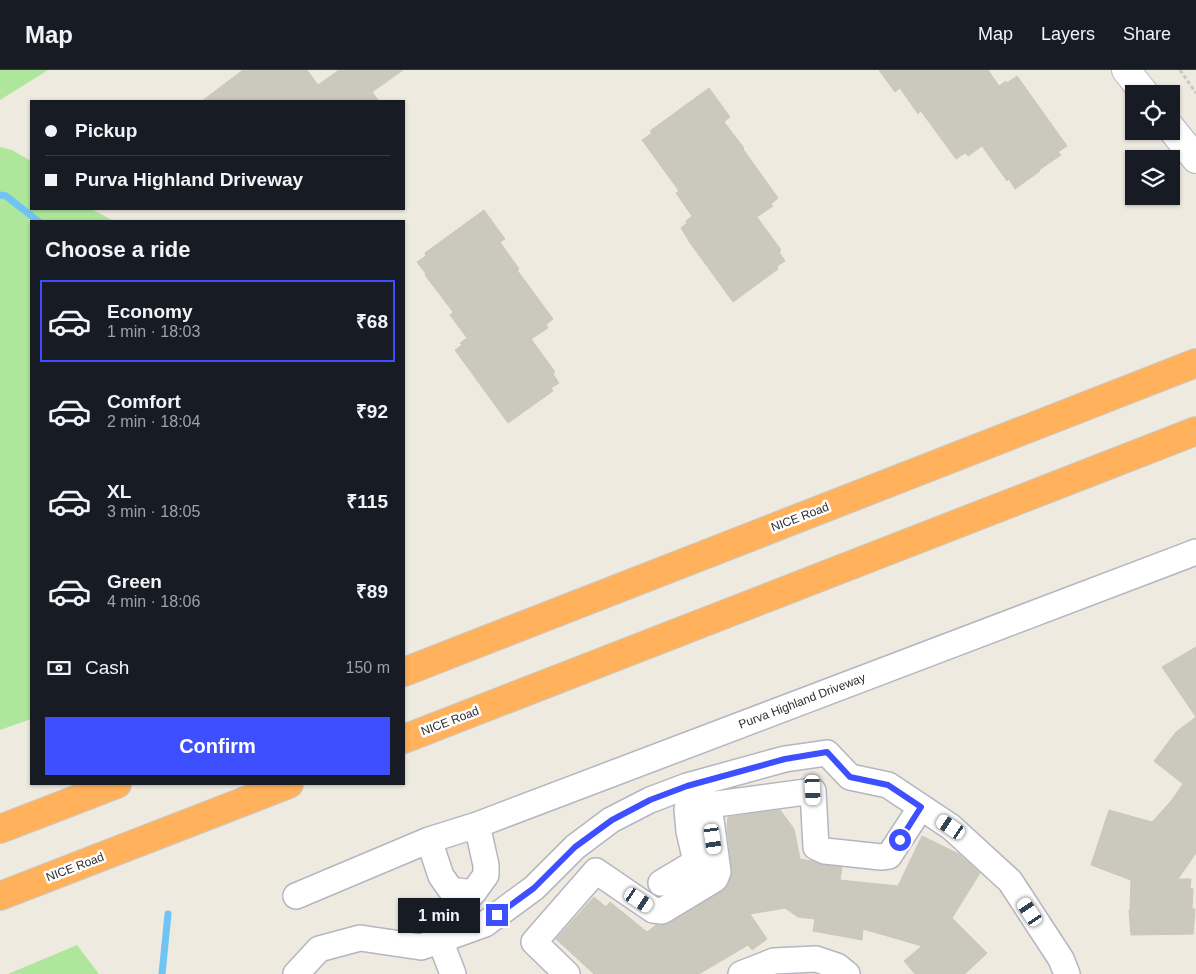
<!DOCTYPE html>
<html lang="en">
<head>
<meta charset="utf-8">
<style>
	body { margin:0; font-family:Helvetica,sans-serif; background:#242831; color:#f1f3f6; height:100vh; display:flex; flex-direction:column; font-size:19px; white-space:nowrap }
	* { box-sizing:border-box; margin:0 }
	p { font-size:16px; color:#9ea1a6 }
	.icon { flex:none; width:28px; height:28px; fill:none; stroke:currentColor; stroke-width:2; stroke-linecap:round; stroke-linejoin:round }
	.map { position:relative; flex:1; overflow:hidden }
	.details { position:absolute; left:30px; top:150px; width:375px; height:565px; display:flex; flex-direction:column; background:#171b24; border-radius:0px; box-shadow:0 1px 4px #0004 }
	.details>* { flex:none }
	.hud { position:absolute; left:30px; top:30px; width:375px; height:110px; border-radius:0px; box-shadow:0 1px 4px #0004; display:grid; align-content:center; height:110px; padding:0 15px; background:#171b24 }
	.tools { position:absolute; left:1125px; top:15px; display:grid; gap:10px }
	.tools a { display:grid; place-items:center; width:55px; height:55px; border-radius:0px; background:#171b24; box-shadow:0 1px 4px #0004; font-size:25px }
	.end { position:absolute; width:22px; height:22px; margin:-11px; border:6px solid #3d4fff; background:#fff; box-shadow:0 0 0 2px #fff }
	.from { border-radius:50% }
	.bubble { position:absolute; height:35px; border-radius:0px; background:#171b24; box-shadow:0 1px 4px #0004; font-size:16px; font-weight:700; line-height:35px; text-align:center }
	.car { position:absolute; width:15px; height:30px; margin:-15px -8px; border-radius:6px; box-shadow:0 0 4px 1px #0007; background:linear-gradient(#fff 24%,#345 0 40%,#fff 0 76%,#345 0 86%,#fff 0) }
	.hud b { display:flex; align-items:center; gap:18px; height:48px; font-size:19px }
	.hud b+b { border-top:1px solid #363941 }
	.hud i { width:12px; height:12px; background:#f1f3f6 }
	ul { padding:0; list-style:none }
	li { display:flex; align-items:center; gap:15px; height:82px; margin:0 10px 8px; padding:0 5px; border:2px solid transparent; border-radius:0px }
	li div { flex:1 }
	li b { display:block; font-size:19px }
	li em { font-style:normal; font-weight:700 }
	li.active { border-color:#3d4fff }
	li>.icon { width:45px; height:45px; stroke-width:1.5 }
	h2 { padding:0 15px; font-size:22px; line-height:60px }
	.pay { display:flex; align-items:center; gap:12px; height:55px; padding:0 15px; font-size:19px }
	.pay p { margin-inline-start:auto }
	.primary-button { display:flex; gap:10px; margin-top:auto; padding:10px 15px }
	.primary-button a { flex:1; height:58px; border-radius:0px; background:#3d4fff; color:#fff; font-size:20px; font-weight:700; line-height:58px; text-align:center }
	header { display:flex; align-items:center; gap:30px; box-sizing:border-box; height:70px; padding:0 25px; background:#171b24; border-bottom:1px solid #363941 }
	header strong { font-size:24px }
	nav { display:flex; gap:28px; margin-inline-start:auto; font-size:18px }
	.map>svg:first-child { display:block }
</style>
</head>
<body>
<header>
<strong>Map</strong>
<nav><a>Map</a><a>Layers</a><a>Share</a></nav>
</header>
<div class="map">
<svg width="1196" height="904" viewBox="0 0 1196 904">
	<rect width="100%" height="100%" fill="#efeae0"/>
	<path fill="#aee79b" d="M 0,0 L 48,0 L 0,30 Z
		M 0,77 L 12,80 L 31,91 L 31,139 L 91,139 L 114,151 L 31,151 L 31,649 L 0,660 Z
		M 77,875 L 99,904 L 8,904 Z"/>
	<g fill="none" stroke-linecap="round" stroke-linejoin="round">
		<path stroke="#70c4f4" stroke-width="7" d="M 0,125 L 6,126 L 38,151
			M 162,904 L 168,844"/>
	</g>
	<path fill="#cbc8be" stroke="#cbc7b9" d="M 243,0 L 307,0 L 318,15 L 339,0 L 403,0 L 372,22 L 379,31 L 202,31 Z
		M 879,0 L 988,0 L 999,16 L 1006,11 L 1007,13 L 1017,6 L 1067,76 L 1058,82 L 1061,85 L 1039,100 L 1040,101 L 1015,119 L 1009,109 L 1007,111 L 982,76 L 968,86 L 965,83 L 956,89 L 921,41 L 918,44 L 900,18 L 895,22 Z
		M 709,18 L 730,47 L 724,52 L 744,78 L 743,79 L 778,128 L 771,134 L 773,136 L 757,147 L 781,180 L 779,182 L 785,191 L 777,196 L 778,199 L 733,232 L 688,170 L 688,169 L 681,158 L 687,153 L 686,151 L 692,146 L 676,123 L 679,121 L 642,70 L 652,63 L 650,61 Z
		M 484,140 L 505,169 L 500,172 L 519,199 L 517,200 L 553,249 L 546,255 L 548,258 L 531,269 L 555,302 L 553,304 L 559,313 L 551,318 L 553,321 L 508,353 L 455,280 L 462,275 L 460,273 L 467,268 L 450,245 L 453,242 L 425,205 L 426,204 L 417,192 L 426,186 L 425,183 Z
		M 1196,577 L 1196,783 L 1178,809 L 1191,809 L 1190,818 L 1193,819 L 1192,839 L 1195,839 L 1193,864 L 1131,865 L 1129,840 L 1130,840 L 1131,810 L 1091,795 L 1109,740 L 1152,752 L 1172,730 L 1183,714 L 1154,691 L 1176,662 L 1196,647 L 1162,597 Z
		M 780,740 L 794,759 L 800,789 L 811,791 L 823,795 L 842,797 L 840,810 L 898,816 L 922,766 L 959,784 L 980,803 L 952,848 L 987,883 L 965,904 L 915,904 L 904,891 L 922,876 L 863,859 L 862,870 L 813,861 L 815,849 L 798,847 L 785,838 L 750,844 L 767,869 L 752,880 L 748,875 L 699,904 L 594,904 L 556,869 L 594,827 L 606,837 L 610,832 L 647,862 L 656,855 L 661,855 L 669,853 L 722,821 L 728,815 L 731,807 L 732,800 L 727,757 L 728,747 Z"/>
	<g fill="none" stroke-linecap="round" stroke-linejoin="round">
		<defs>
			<path id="street" d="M 429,770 L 441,806 L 451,820 L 473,823
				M 661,813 L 696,792 L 689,761 L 687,739 L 709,735
				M 473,823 L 486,805 L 486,795 L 477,755
				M 296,826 L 429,770 L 477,755 L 1196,482
				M 440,870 L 453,904
				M 296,904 L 319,879 L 360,868 L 421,877 L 485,854 L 534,818 L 575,777 L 611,750 L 650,730 L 687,716 L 785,689 L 827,683 L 850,707 L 888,715 L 951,757 L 1010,811 L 1061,889 L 1067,904
				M 567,904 L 534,872 L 596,801 L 653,840 L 662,841 L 715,809 L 718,802 L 709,735 L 813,721 L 816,777 L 825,781 L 881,787 L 889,786 L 921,737
				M 741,904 L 774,891 L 816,889 L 837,896 L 847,904"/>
			<path id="secondary" d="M 1126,0 L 1145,24
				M 1171,58 L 1196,89"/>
			<path id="highway" d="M 404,602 L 1196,293
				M 404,669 L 1196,361
				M 0,759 L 117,714
				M 0,826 L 289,714"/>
		</defs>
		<use href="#street" stroke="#b4b5c1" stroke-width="28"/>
		<use href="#secondary" stroke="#b4b5c1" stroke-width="30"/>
		<use href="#highway" stroke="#c9c9c9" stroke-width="30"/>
		<path stroke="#c9c9c9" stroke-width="3" stroke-dasharray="4 2.5" stroke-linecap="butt" d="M 1180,0 L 1196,23"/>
		<use href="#street" stroke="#fff" stroke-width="25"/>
		<use href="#secondary" stroke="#fff" stroke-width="28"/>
		<use href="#highway" stroke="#ffb25b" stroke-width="28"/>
	</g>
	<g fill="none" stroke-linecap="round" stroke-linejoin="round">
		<path stroke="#3d4fff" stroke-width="6" d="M 497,845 L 534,818 L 575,777 L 612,750 L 650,730 L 687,716 L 785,689 L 827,682 L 850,707 L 888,715 L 921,737 L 900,770"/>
	</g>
	<g text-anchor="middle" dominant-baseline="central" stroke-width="5" stroke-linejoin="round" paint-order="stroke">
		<g font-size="12" fill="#2e2e2e" stroke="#fff">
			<text transform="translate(800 447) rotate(-21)">NICE Road</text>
			<text transform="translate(802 631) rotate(-21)">Purva Highland Driveway</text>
			<text transform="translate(450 651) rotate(-21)">NICE Road</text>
			<text transform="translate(75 797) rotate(-21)">NICE Road</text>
		</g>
	</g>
</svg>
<div class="tools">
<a><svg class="icon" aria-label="locate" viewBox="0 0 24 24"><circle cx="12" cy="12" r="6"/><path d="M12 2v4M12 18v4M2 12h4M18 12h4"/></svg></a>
<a><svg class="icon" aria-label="layers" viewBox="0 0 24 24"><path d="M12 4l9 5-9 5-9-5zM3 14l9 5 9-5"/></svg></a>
</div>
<i class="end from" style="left:900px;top:770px"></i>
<i class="end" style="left:497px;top:845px"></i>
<div class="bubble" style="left:398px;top:828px;width:82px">1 min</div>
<i class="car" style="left:813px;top:720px;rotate:177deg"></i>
<i class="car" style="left:951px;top:757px;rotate:304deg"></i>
<i class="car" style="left:713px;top:769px;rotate:172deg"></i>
<i class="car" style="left:639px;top:830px;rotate:124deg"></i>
<i class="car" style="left:1030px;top:842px;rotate:326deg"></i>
<div class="hud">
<b><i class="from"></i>Pickup</b>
<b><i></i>Purva Highland Driveway</b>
</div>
<section class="details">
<h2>Choose a ride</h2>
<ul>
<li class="active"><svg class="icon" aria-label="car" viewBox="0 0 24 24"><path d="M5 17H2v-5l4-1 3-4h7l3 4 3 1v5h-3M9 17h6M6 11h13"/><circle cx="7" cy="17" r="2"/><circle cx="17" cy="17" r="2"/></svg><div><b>Economy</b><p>1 min · 18:03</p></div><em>₹68</em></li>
<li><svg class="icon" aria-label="car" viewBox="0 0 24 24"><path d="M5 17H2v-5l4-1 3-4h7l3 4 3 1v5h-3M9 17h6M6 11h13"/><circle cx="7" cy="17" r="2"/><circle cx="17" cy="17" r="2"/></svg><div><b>Comfort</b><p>2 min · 18:04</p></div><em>₹92</em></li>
<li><svg class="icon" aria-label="car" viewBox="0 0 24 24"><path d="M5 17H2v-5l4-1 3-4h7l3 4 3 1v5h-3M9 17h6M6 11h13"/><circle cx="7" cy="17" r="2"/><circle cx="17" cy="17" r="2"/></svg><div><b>XL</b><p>3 min · 18:05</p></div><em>₹115</em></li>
<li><svg class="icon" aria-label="car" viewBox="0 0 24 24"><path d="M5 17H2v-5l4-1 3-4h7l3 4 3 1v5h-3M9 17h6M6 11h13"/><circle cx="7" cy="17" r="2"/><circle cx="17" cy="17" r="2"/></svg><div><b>Green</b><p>4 min · 18:06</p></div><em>₹89</em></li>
</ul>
<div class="pay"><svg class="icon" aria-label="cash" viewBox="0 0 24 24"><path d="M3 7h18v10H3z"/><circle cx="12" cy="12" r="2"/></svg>Cash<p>150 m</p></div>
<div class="primary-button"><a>Confirm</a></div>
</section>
</div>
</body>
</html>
